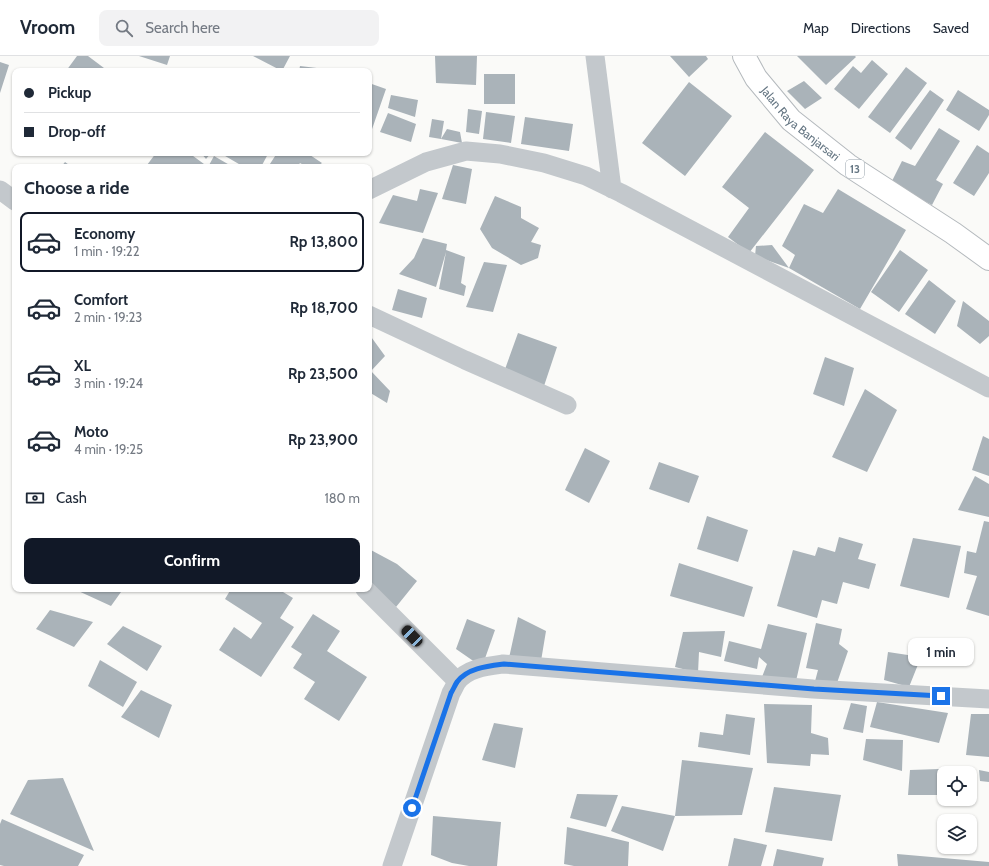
<!DOCTYPE html>
<html lang="en">
<head>
<meta charset="utf-8">
<style>
	body { margin:0; font-family:Cabin,sans-serif; background:#f2f2f3; color:#1f2937; height:100vh; display:flex; flex-direction:column; font-size:15px; white-space:nowrap }
	* { box-sizing:border-box; margin:0 }
	p { font-size:13px; color:#747a83 }
	.icon { flex:none; width:22px; height:22px; fill:none; stroke:currentColor; stroke-width:2; stroke-linecap:round; stroke-linejoin:round }
	.map { position:relative; flex:1; overflow:hidden }
	.drawer { position:absolute; left:12px; top:108px; width:360px; height:428px; display:flex; flex-direction:column; background:#fff; border-radius:8px; box-shadow:0 1px 3px #0004 }
	.drawer>* { flex:none }
	.hud { position:absolute; left:12px; top:12px; width:360px; height:88px; border-radius:8px; box-shadow:0 1px 3px #0004; display:grid; align-content:center; height:88px; padding:0 12px; background:#fff }
	.tools { position:absolute; left:937px; top:710px; display:grid; gap:8px }
	.tools a { display:grid; place-items:center; width:40px; height:40px; border-radius:8px; background:#fff; box-shadow:0 1px 3px #0004; font-size:20px }
	.end { position:absolute; width:18px; height:18px; margin:-9px; border:5px solid #1a73e8; background:#fff; box-shadow:0 0 0 2px #fff }
	.from { border-radius:50% }
	.bubble { position:absolute; height:28px; border-radius:8px; background:#fff; box-shadow:0 1px 3px #0004; font-size:13px; font-weight:700; line-height:28px; text-align:center }
	.car { position:absolute; width:12px; height:24px; margin:-12px -6px; border-radius:5px; box-shadow:0 0 3px 1px #0007; background:linear-gradient(#222 24%,#8ab4d8 0 40%,#222 0 76%,#8ab4d8 0 86%,#222 0) }
	.hud b { display:flex; align-items:center; gap:14px; height:38px; font-size:15px }
	.hud b+b { border-top:1px solid #e0e1e3 }
	.hud i { width:10px; height:10px; background:#1f2937 }
	ul { padding:0; list-style:none }
	li { display:flex; align-items:center; gap:12px; height:60px; margin:0 8px 6px; padding:0 4px; border:2px solid transparent; border-radius:8px }
	li div { flex:1 }
	li b { display:block; font-size:15px }
	li em { font-style:normal; font-weight:700 }
	li.active { border-color:#111827 }
	li>.icon { width:36px; height:36px; stroke-width:1.5 }
	h2 { padding:0 12px; font-size:18px; line-height:48px }
	.pay { display:flex; align-items:center; gap:10px; height:44px; padding:0 12px; font-size:15px }
	.pay p { margin-inline-start:auto }
	.button { display:flex; gap:8px; margin-top:auto; padding:8px 12px }
	.button a { flex:1; height:46px; border-radius:8px; background:#111827; color:#fff; font-size:16px; font-weight:700; line-height:46px; text-align:center }
	header { display:flex; align-items:center; gap:24px; box-sizing:border-box; height:56px; padding:0 20px; background:#fff; border-bottom:1px solid #e0e1e3 }
	header strong { font-size:19px }
	nav { display:flex; gap:22px; margin-inline-start:auto; font-size:14px }
	.search { width:280px; height:36px; background:#f2f2f3; display:flex; align-items:center; gap:10px; box-sizing:border-box; padding:0 14px; border-radius:8px; color:#747a83; font-size:15px }
	.map>svg:first-child { display:block }
</style>
</head>
<body>
<header>
<strong>Vroom</strong>
<div class="search"><svg class="icon" aria-label="search" viewBox="0 0 24 24"><circle cx="10" cy="10" r="6"/><path d="M15 15l6 6"/></svg>Search here</div>
<nav><a>Map</a><a>Directions</a><a>Saved</a></nav>
</header>
<div class="map">
<svg width="989" height="810" viewBox="0 0 989 810">
	<rect width="100%" height="100%" fill="#fafaf8"/>
	<path fill="#aab3b9" d="M 77,0 L 88,0 L 108,15 L 66,15 Z
		M 139,0 L 170,0 L 167,9 Z
		M 253,0 L 290,0 L 282,15 Z
		M 435,0 L 477,0 L 476,29 L 436,27 Z
		M 670,0 L 706,0 L 708,3 L 689,21 Z
		M 797,0 L 855,0 L 856,1 L 826,29 Z
		M 872,4 L 888,18 L 859,53 L 834,33 L 853,10 L 861,17 Z
		M 0,6 L 9,9 L 0,37 Z
		M 300,10 L 325,13 L 323,15 L 299,15 Z
		M 906,11 L 927,27 L 890,77 L 868,61 Z
		M 484,18 L 515,18 L 515,48 L 484,48 Z
		M 804,25 L 822,42 L 805,53 L 787,35 Z
		M 689,26 L 732,60 L 685,120 L 642,87 Z
		M 369,27 L 386,33 L 371,76 L 369,76 Z
		M 930,34 L 944,44 L 911,94 L 895,82 Z
		M 958,34 L 989,54 L 989,59 L 979,75 L 946,54 Z
		M 391,39 L 418,44 L 415,61 L 388,52 Z
		M 468,53 L 482,55 L 479,78 L 466,76 Z
		M 486,56 L 515,60 L 511,87 L 483,83 Z
		M 388,57 L 416,68 L 411,86 L 380,76 Z
		M 525,61 L 573,68 L 569,95 L 521,88 Z
		M 432,63 L 444,65 L 441,83 L 447,73 L 460,76 L 462,87 L 441,83 L 429,81 Z
		M 939,72 L 960,85 L 936,124 L 943,128 L 932,149 L 891,127 L 902,105 L 915,110 Z
		M 765,76 L 814,114 L 749,197 L 728,181 L 749,152 L 722,131 Z
		M 977,89 L 989,97 L 989,117 L 974,140 L 953,127 Z
		M 156,97 L 189,97 L 204,108 L 202,111 L 149,111 L 147,109 Z
		M 201,97 L 211,97 L 206,103 Z
		M 220,97 L 266,97 L 268,98 L 261,111 L 244,111 Z
		M 277,97 L 307,97 L 322,107 L 317,111 L 307,111 L 300,107 L 297,111 L 268,111 Z
		M 214,100 L 233,111 L 208,111 Z
		M 65,106 L 72,111 L 61,111 Z
		M 453,109 L 472,113 L 466,148 L 442,143 Z
		M 420,133 L 438,137 L 423,177 L 379,167 L 393,139 L 417,145 Z
		M 838,133 L 906,174 L 860,253 L 789,212 L 795,199 L 782,190 L 804,148 L 823,157 Z
		M 495,140 L 521,151 L 521,162 L 539,172 L 531,186 L 541,189 L 538,202 L 521,209 L 492,192 L 480,173 Z
		M 423,182 L 447,188 L 446,194 L 465,201 L 461,227 L 466,230 L 464,240 L 439,233 L 446,196 L 436,231 L 399,218 L 414,202 Z
		M 772,189 L 789,212 L 755,200 L 756,190 Z
		M 900,194 L 928,214 L 899,256 L 871,236 Z
		M 484,206 L 507,209 L 493,256 L 466,251 Z
		M 929,224 L 956,245 L 935,278 L 905,258 Z
		M 398,233 L 427,242 L 422,262 L 392,254 Z
		M 963,245 L 989,265 L 989,280 L 980,288 L 957,270 Z
		M 518,277 L 557,291 L 544,330 L 504,316 Z
		M 369,278 L 385,300 L 371,315 L 390,335 L 387,347 L 369,336 Z
		M 825,301 L 854,312 L 844,350 L 813,338 Z
		M 865,333 L 897,354 L 867,416 L 832,401 Z
		M 983,380 L 989,383 L 989,420 L 972,414 Z
		M 585,392 L 610,405 L 589,447 L 565,434 Z
		M 659,406 L 699,420 L 689,447 L 649,433 Z
		M 975,420 L 989,428 L 989,461 L 958,454 Z
		M 707,460 L 748,474 L 738,506 L 697,493 Z
		M 984,465 L 989,466 L 989,560 L 966,553 L 977,520 L 964,517 L 967,495 L 976,497 Z
		M 839,481 L 863,488 L 858,503 L 876,508 L 869,533 L 843,526 L 837,548 L 822,544 L 817,562 L 777,550 L 793,494 L 815,500 L 818,491 L 835,496 Z
		M 913,482 L 961,490 L 949,542 L 900,530 Z
		M 369,493 L 397,508 L 417,525 L 396,551 L 369,527 Z
		M 679,507 L 753,531 L 744,561 L 670,540 Z
		M 74,533 L 115,533 L 121,536 L 111,550 Z
		M 231,533 L 278,533 L 293,542 L 280,562 L 294,571 L 261,621 L 219,594 L 234,571 L 251,583 L 262,567 L 225,543 Z
		M 50,554 L 93,566 L 74,591 L 36,573 Z
		M 313,558 L 340,575 L 327,595 L 367,621 L 339,665 L 304,643 L 315,626 L 293,612 L 302,598 L 291,591 Z
		M 518,561 L 546,575 L 540,611 L 509,602 Z
		M 467,563 L 495,574 L 482,611 L 456,593 Z
		M 816,567 L 842,573 L 839,588 L 848,595 L 837,627 L 813,633 L 818,614 L 806,612 Z
		M 768,568 L 807,577 L 796,625 L 762,621 L 767,608 L 759,601 L 757,613 L 724,605 L 729,585 L 761,593 Z
		M 123,570 L 162,590 L 147,615 L 107,588 Z
		M 725,575 L 721,601 L 699,596 L 698,617 L 675,611 L 683,576 Z
		M 888,596 L 921,601 L 909,631 L 884,624 Z
		M 100,604 L 137,626 L 123,651 L 88,630 Z
		M 141,634 L 172,649 L 159,682 L 121,661 Z
		M 877,646 L 948,657 L 939,687 L 870,671 Z
		M 851,647 L 867,650 L 863,677 L 843,673 Z
		M 764,648 L 812,649 L 811,677 L 828,682 L 829,699 L 811,698 L 810,710 L 767,707 Z
		M 726,658 L 755,662 L 750,699 L 698,691 L 700,676 L 723,679 Z
		M 971,658 L 989,658 L 989,701 L 966,699 Z
		M 494,667 L 523,672 L 515,712 L 482,704 Z
		M 866,683 L 903,684 L 902,715 L 863,704 Z
		M 682,704 L 753,712 L 742,759 L 675,760 Z
		M 969,712 L 969,717 L 944,717 L 944,739 L 908,739 L 910,714 Z
		M 979,714 L 989,716 L 989,726 L 980,725 Z
		M 63,722 L 94,795 L 10,758 L 28,724 Z
		M 774,731 L 841,739 L 832,785 L 765,776 Z
		M 577,738 L 618,739 L 606,771 L 570,762 Z
		M 622,750 L 675,760 L 663,795 L 611,775 Z
		M 433,760 L 501,766 L 497,810 L 469,810 L 452,807 L 431,799 Z
		M 2,763 L 84,799 L 78,810 L 4,810 L 0,809 L 0,768 Z
		M 567,771 L 629,786 L 628,810 L 574,810 L 564,808 Z
		M 734,782 L 767,789 L 761,810 L 728,810 Z
		M 777,793 L 824,802 L 822,810 L 773,810 Z
		M 897,798 L 989,806 L 989,810 L 898,810 Z"/>
	<g fill="none" stroke-linecap="round" stroke-linejoin="round">
		<defs>
			<g id="highway">
				<path id="s1" d="M 744,0 L 756,22 L 791,64 L 848,109 L 953,177 L 989,203"/>
			</g>
		</defs>
		<use href="#highway" stroke="#b4b9bd" stroke-width="24"/>
		<path stroke="#c3c8cc" stroke-width="19" d="M 595,0 L 612,133
			M 0,134 L 15,145
			M 369,134 L 426,106 L 466,95 L 500,98 L 544,107 L 586,120 L 621,137 L 989,332
			M 369,259 L 465,304 L 567,349
			M 365,533 L 457,625
			M 392,810 L 451,637 C 453,634 455,629 457,626 C 467,612 488,610 503,608 L 813,633 L 989,643"/>
		<use href="#highway" stroke="#fff" stroke-width="22"/>
	</g>
	<g fill="none" stroke-linecap="round" stroke-linejoin="round">
		<path stroke="#1a73e8" stroke-width="5" d="M 412,752 L 451,637 C 453,634 455,629 457,626 C 467,612 488,610 504,608 L 814,633 L 941,640"/>
	</g>
	<g text-anchor="middle" dominant-baseline="central" stroke-width="4" stroke-linejoin="round" paint-order="stroke">
		<rect fill="#fff" stroke="#939fa8" stroke-width="1" x="846" y="104" width="18" height="18" rx="3"/>
		<g font-size="11" font-weight="bold" fill="#657683">
			<text x="855" y="113">13</text>
		</g>
		<g font-size="12" fill="#657683" stroke="#fff">
			<text stroke="none"><textPath href="#s1" startOffset="89">Jalan Raya Banjarsari</textPath></text>
		</g>
	</g>
</svg>
<div class="tools">
<a><svg class="icon" aria-label="locate" viewBox="0 0 24 24"><circle cx="12" cy="12" r="6"/><path d="M12 2v4M12 18v4M2 12h4M18 12h4"/></svg></a>
<a><svg class="icon" aria-label="layers" viewBox="0 0 24 24"><path d="M12 4l9 5-9 5-9-5zM3 14l9 5 9-5"/></svg></a>
</div>
<i class="end from" style="left:412px;top:752px"></i>
<i class="end" style="left:941px;top:640px"></i>
<div class="bubble" style="left:908px;top:582px;width:66px">1 min</div>
<i class="car" style="left:412px;top:580px;rotate:315deg"></i>
<div class="hud">
<b><i class="from"></i>Pickup</b>
<b><i></i>Drop-off</b>
</div>
<section class="drawer">
<h2>Choose a ride</h2>
<ul>
<li class="active"><svg class="icon" aria-label="car" viewBox="0 0 24 24"><path d="M5 17H2v-5l4-1 3-4h7l3 4 3 1v5h-3M9 17h6M6 11h13"/><circle cx="7" cy="17" r="2"/><circle cx="17" cy="17" r="2"/></svg><div><b>Economy</b><p>1 min · 19:22</p></div><em>Rp 13,800</em></li>
<li><svg class="icon" aria-label="car" viewBox="0 0 24 24"><path d="M5 17H2v-5l4-1 3-4h7l3 4 3 1v5h-3M9 17h6M6 11h13"/><circle cx="7" cy="17" r="2"/><circle cx="17" cy="17" r="2"/></svg><div><b>Comfort</b><p>2 min · 19:23</p></div><em>Rp 18,700</em></li>
<li><svg class="icon" aria-label="car" viewBox="0 0 24 24"><path d="M5 17H2v-5l4-1 3-4h7l3 4 3 1v5h-3M9 17h6M6 11h13"/><circle cx="7" cy="17" r="2"/><circle cx="17" cy="17" r="2"/></svg><div><b>XL</b><p>3 min · 19:24</p></div><em>Rp 23,500</em></li>
<li><svg class="icon" aria-label="car" viewBox="0 0 24 24"><path d="M5 17H2v-5l4-1 3-4h7l3 4 3 1v5h-3M9 17h6M6 11h13"/><circle cx="7" cy="17" r="2"/><circle cx="17" cy="17" r="2"/></svg><div><b>Moto</b><p>4 min · 19:25</p></div><em>Rp 23,900</em></li>
</ul>
<div class="pay"><svg class="icon" aria-label="cash" viewBox="0 0 24 24"><path d="M3 7h18v10H3z"/><circle cx="12" cy="12" r="2"/></svg>Cash<p>180 m</p></div>
<div class="button"><a>Confirm</a></div>
</section>
</div>
</body>
</html>
